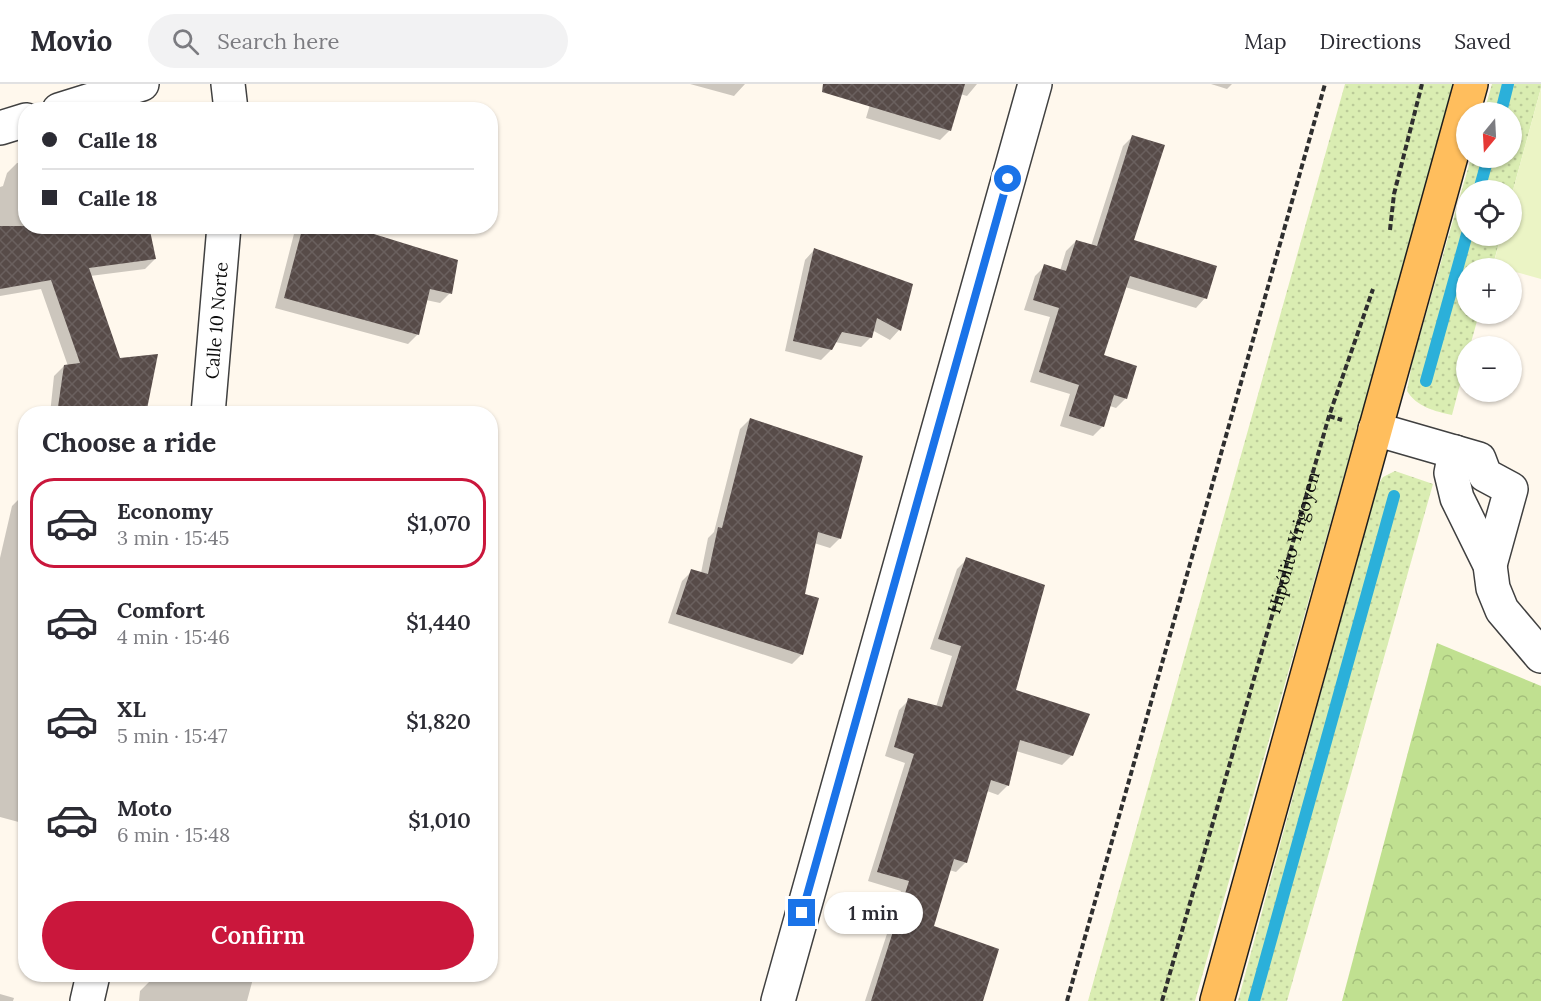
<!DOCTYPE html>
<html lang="en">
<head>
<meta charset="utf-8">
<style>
	body { margin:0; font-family:Lora,serif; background:#f2f2f3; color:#2b2b33; height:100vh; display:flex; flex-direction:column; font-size:22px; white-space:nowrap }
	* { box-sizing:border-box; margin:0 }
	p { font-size:20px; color:#7c7c81 }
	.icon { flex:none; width:33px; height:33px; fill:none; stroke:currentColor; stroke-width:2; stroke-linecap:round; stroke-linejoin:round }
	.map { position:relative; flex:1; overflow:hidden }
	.side { position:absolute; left:18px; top:322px; width:480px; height:576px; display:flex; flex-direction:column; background:#fff; border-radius:24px; box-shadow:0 2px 4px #0004 }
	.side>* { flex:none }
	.top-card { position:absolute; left:18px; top:18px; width:480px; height:132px; border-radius:24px; box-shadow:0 2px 4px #0004; display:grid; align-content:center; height:132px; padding:0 24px; background:#fff }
	.needle { width:39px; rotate:198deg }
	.fabs { position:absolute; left:1456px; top:18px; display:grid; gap:12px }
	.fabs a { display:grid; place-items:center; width:66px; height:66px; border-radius:50%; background:#fff; box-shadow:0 2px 4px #0004; font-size:30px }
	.end { position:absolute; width:27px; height:27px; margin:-14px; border:8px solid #1a73e8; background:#fff; box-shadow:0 0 0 3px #fff }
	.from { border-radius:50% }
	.bubble { position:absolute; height:42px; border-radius:21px; background:#fff; box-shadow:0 2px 4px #0004; font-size:20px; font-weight:600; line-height:42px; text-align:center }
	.top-card b { display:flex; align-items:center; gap:21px; height:57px; font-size:22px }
	.top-card b+b { border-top:2px solid #e1e1e2 }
	.top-card i { width:15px; height:15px; background:#2b2b33 }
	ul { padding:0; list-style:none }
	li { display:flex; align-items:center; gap:18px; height:90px; margin:0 12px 9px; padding:0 12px; border:3px solid transparent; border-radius:24px }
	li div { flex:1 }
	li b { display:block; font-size:22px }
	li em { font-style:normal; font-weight:600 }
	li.active { border-color:#ca173c }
	li>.icon { width:54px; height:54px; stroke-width:1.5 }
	h2 { padding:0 24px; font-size:27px; line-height:72px }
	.cta { display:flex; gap:12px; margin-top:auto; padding:12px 24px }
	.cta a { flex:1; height:69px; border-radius:36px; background:#ca173c; color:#fff; font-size:24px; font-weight:600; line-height:69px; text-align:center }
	header { display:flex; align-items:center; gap:36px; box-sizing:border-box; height:84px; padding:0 30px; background:#fff; border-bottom:2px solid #e1e1e2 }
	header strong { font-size:28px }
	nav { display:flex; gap:33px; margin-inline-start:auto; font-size:21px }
	.search { width:420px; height:54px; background:#f2f2f3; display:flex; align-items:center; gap:15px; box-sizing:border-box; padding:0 21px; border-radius:33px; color:#7c7c81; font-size:22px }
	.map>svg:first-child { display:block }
</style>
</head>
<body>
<header>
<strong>Movio</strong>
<div class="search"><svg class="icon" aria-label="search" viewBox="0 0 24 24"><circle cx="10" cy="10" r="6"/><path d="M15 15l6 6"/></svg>Search here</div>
<nav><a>Map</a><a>Directions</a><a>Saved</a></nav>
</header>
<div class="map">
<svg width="1541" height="917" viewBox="0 0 1541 917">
	<defs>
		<pattern id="grass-dots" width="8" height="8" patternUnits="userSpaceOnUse" patternTransform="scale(1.5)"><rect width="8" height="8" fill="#daedb2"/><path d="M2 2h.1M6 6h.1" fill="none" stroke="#baca98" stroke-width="1.8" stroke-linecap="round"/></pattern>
		<pattern id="forest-crowns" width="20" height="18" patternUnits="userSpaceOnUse" patternTransform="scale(1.5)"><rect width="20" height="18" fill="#c0e090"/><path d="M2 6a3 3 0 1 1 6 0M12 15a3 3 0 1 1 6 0" fill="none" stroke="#a4bf7b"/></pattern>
		<pattern id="building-cross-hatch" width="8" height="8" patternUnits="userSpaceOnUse" patternTransform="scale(1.5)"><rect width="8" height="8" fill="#574b48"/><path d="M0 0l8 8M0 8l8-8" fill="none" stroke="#6a605e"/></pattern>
	</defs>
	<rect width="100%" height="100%" fill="#fff8ed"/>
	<path fill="url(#grass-dots)" d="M 1345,0 L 1455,0 L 1195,917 L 1088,917 Z
		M 1492,0 L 1541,0 L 1541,4 L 1512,110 L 1512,106 L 1467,106 L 1467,152 L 1501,152 L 1492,184 L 1467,184 L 1467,230 L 1479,230 L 1470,262 L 1467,262 L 1467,274 L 1452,331 C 1434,327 1417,323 1407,307 L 1412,279 L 1471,74 L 1512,74 L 1512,28 L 1484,28 Z
		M 1395,387 L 1433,400 L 1287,917 L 1238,917 L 1376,404 L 1383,393 Z"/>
	<path fill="url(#forest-crowns)" d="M 1437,559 L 1541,602 L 1541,917 L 1342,917 Z"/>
	<path fill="#ebf4c5" d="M 1541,4 L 1541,195 L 1512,187 L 1512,184 L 1493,182 L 1501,152 L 1512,152 L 1512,110 Z"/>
	<path fill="#0003" d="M 690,0 L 745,0 L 734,12 Z
		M 876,0 L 977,0 L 967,12 L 960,10 L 950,46 L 940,56 L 866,34 Z
		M 1211,0 L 1232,0 L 1227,5 Z
		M 1133,52 L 1133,157 L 1205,214 L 1196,224 L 1125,203 L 1102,272 L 1126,314 L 1116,324 L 1110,322 L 1103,342 L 1093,352 L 1060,342 L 1070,310 L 1030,298 L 1050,233 L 1024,226 L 1035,192 L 1045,182 L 1060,187 L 1066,167 L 1076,157 L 1091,162 L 1123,62 Z
		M 26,78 L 26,142 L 155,175 L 145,185 L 90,192 L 119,276 L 144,330 L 50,330 L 54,292 L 64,282 L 68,282 L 41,205 L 0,212 L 0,103 L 3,102 L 7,89 L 17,79 Z
		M 296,142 L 343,142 L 450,209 L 440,219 L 426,216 L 418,250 L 408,260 L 275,224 Z
		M 814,166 L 899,246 L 890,256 L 872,246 L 871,253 L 861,263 L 835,258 L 831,266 L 821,276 L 785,267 L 805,176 Z
		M 750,335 L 840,454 L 830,464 L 814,459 L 803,511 L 802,570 L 792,580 L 668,539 L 682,497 L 692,487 L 701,489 L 708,454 L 714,448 L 740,345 Z
		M 22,412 L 26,413 L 26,740 L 0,733 L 0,474 L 12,422 Z
		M 967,475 L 1015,607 L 1072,671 L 1062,681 L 1016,667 L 1008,701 L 998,711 L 987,707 L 966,778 L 956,788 L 949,786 L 932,843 L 981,917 L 865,917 L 901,807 L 868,797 L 905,679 L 885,672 L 899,626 L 909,616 L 936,623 L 952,572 L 930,565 L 957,485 Z
		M 157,891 L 254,891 L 247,917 L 139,917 L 140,907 L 150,897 L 154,898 Z
		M 0,910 L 14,914 L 13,917 L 0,917 Z"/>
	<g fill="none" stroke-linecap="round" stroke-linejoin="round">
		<path stroke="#2bb0da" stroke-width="12" d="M 1501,28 L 1508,0
			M 1479,106 L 1488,74
			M 1426,297 L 1467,150
			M 1254,917 L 1394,412"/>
	</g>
	<path fill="url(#building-cross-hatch)" d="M 823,0 L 965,0 L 951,47 L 822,8 Z
		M 1132,51 L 1165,61 L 1134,156 L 1217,182 L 1207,215 L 1130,192 L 1104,271 L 1137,282 L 1127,315 L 1114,311 L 1104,343 L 1069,332 L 1079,301 L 1039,288 L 1059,224 L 1033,216 L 1044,180 L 1066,187 L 1076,156 L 1097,162 Z
		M 0,142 L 149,142 L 156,175 L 89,184 L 120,274 L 158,270 L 146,330 L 57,330 L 64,281 L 80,279 L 51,196 L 0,205 Z
		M 303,142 L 348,142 L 458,176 L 452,210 L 430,205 L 419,251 L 284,214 Z
		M 814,164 L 913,200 L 901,247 L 877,234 L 872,254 L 842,248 L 832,266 L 793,257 Z
		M 750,334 L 863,372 L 841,455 L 818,448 L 805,510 L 819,514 L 803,571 L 676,530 L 691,485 L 708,490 L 718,443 L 722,444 Z
		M 966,473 L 1045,501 L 1016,606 L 1090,630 L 1073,672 L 1020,656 L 1009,702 L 991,696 L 967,779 L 954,775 L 934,842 L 999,865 L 983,917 L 871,917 L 909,797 L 877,788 L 914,670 L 894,663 L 908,614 L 942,623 L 961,562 L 938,555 Z"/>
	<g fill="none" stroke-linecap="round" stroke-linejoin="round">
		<defs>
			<g id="minor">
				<path d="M 228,0 L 231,26"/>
				<path d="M 59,26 L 142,0"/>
				<path d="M 0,44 L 26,36"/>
				<path id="s2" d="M 208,330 L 224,142"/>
				<path d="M 1375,345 L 1479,375 L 1485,391 L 1511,405 L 1490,481"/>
				<path d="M 1455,368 L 1451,389 L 1457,414 L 1490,481 L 1493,504 L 1502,526 L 1541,572"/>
				<path d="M 87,917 L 93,891"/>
				<path d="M 778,917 L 1035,0"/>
			</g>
			<path id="major" d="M 1217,917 L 1471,0"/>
		</defs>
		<use href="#minor" stroke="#404040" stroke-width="36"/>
		<use href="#major" stroke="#1e1e1e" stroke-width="36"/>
		<g stroke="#2f2f2f" stroke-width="4" stroke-dasharray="6 3" stroke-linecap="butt">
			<path d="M 1390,146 L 1394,110 L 1422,0"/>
			<path d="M 1329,332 L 1342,336"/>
			<path d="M 1067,917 L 1325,0"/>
			<path id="s1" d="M 1162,917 L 1329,332 L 1373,205"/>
		</g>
		<use href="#minor" stroke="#fff" stroke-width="33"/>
		<use href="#major" stroke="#ffbe5d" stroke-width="33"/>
	</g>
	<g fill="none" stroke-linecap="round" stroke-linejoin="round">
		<path stroke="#1a73e8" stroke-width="8" d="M 802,829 L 1008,95"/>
	</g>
	<g text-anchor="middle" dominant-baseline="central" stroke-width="6" stroke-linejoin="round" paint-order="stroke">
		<g font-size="18" fill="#0d0d0d" stroke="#fff">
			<text stroke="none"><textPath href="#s2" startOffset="94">Calle 10 Norte</textPath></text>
			<text stroke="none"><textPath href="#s1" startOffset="477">Hipólito Yrigoyen</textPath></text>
		</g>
	</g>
</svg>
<div class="fabs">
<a><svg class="needle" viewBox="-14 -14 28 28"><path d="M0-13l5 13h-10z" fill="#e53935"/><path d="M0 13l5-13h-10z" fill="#7c7c81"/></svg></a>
<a><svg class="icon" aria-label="locate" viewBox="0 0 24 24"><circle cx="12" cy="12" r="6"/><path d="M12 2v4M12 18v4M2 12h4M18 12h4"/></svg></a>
<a>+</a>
<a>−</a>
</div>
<i class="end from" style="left:1008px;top:95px"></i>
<i class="end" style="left:802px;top:829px"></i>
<div class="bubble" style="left:824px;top:808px;width:99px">1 min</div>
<div class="top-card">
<b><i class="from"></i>Calle 18</b>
<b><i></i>Calle 18</b>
</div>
<section class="side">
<h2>Choose a ride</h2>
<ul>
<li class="active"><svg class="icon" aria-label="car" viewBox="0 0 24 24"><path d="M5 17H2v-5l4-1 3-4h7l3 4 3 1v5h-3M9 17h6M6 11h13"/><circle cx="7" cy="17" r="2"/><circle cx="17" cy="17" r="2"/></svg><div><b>Economy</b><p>3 min · 15:45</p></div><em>$1,070</em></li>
<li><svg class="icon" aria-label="car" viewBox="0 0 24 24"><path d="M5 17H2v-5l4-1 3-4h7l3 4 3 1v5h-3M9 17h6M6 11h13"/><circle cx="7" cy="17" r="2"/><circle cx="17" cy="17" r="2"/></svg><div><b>Comfort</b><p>4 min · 15:46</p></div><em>$1,440</em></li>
<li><svg class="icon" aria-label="car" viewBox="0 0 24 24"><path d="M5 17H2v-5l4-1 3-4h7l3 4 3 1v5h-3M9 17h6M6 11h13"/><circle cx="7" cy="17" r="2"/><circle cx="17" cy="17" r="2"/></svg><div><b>XL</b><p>5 min · 15:47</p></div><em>$1,820</em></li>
<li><svg class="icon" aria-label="car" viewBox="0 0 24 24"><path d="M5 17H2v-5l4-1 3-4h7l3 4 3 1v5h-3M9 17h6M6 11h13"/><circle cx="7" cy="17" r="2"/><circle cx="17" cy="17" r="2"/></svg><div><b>Moto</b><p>6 min · 15:48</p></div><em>$1,010</em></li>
</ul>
<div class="cta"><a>Confirm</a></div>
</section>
</div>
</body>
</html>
